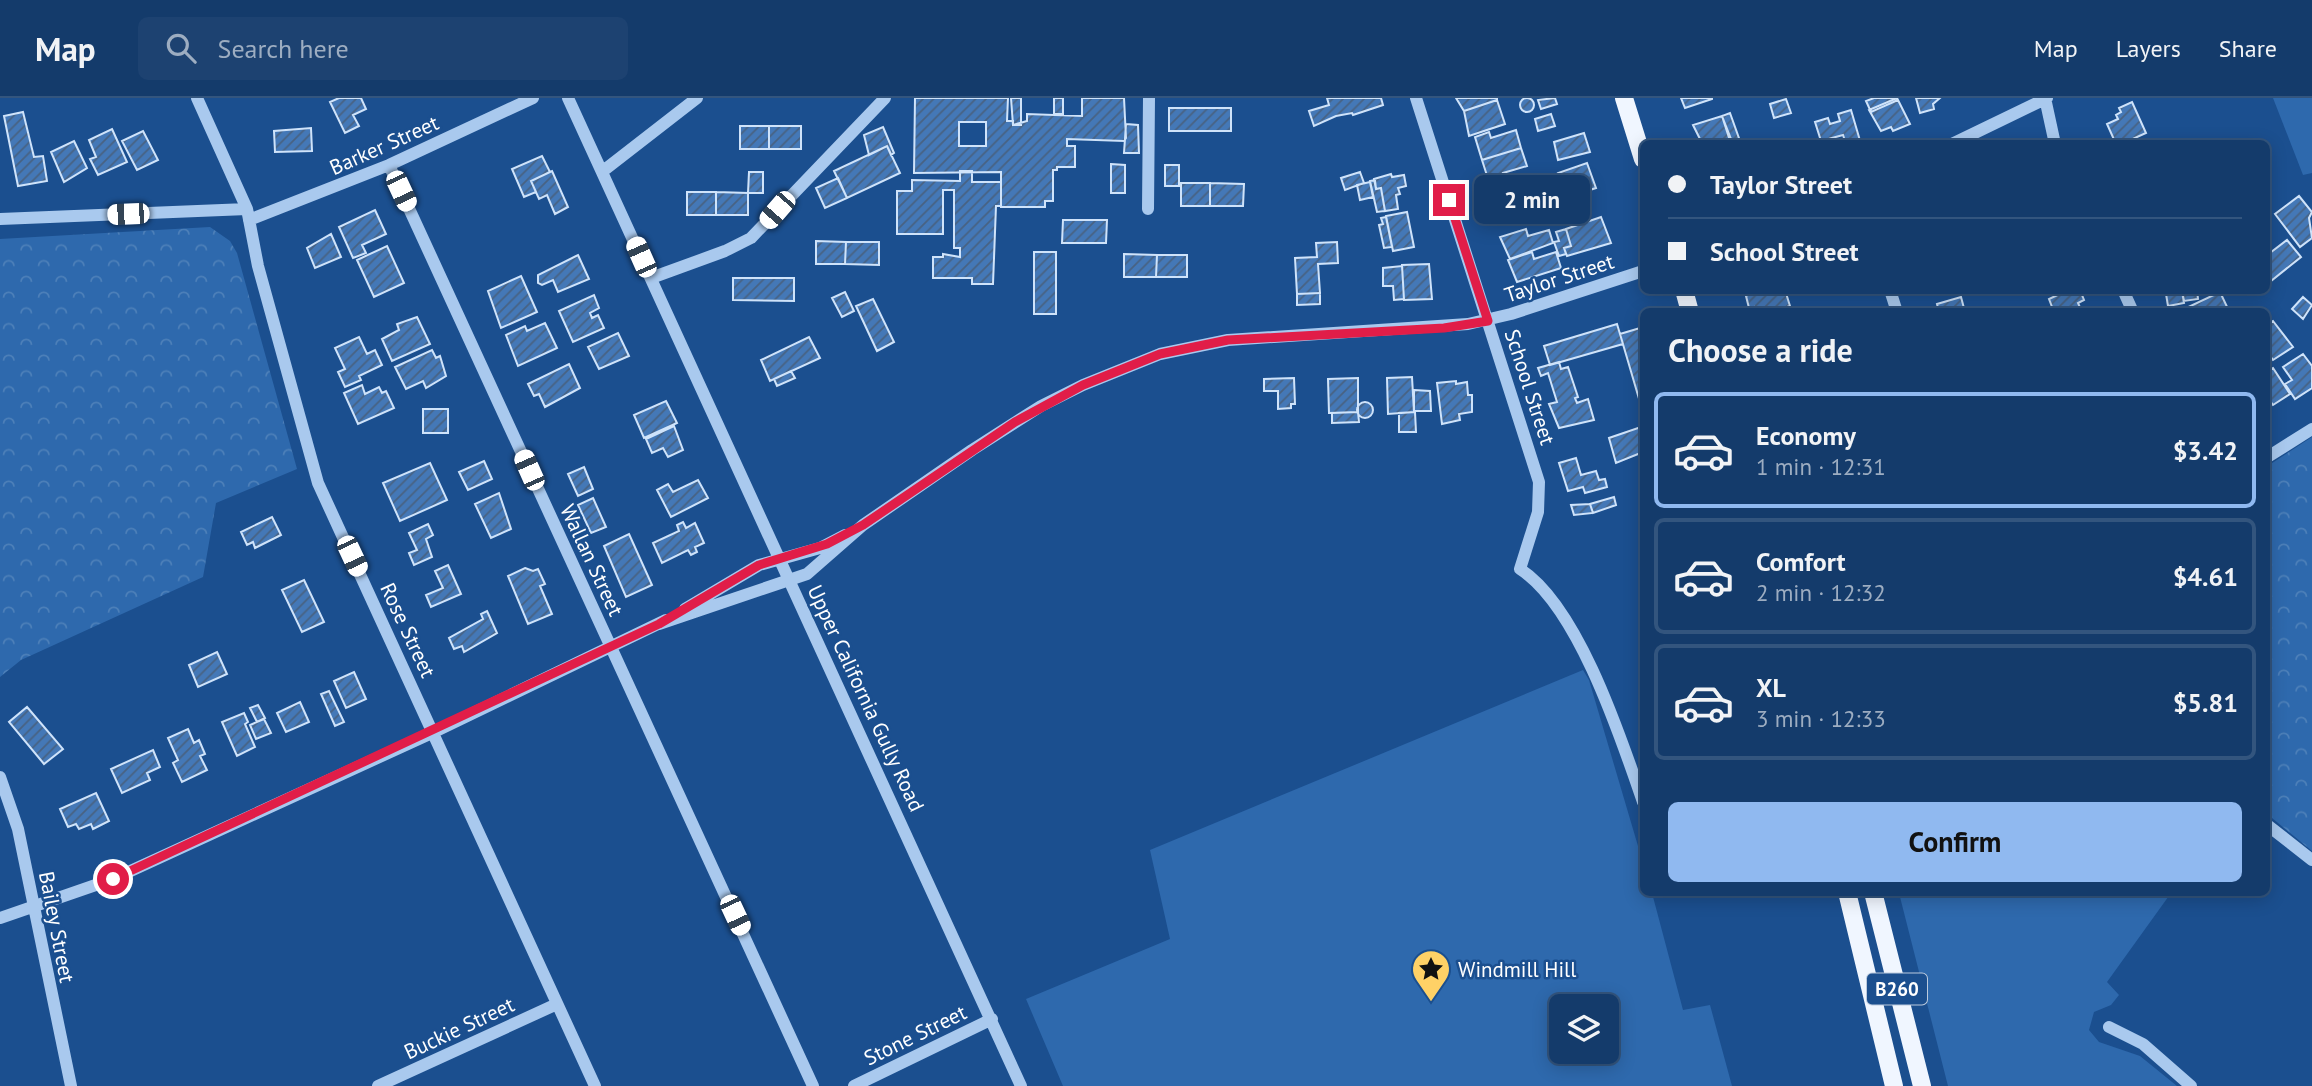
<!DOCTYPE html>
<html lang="en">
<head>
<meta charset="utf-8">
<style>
	body { margin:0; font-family:"PT Sans",sans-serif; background:#1d4271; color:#f1f3f6; height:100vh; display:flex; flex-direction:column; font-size:26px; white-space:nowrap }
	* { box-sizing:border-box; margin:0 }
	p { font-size:23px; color:#9dadc1 }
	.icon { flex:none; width:38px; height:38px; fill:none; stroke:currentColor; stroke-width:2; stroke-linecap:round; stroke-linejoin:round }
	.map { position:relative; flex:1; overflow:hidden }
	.details { position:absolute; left:1640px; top:210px; width:630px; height:588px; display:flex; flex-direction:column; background:#143b6b; border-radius:10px; box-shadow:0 4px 18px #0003,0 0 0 2px #33557e }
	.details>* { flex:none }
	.banner { position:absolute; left:1640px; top:42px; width:630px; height:154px; border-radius:10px; box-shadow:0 4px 18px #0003,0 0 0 2px #33557e; display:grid; align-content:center; height:154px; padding:0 28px; background:#143b6b }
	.controls { position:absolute; left:1549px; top:896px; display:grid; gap:14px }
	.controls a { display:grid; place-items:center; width:70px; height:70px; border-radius:10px; background:#143b6b; box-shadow:0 4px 18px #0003,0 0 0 2px #33557e; font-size:35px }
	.end { position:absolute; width:32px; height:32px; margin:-16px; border:9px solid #e11d48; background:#fff; box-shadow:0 0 0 4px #fff }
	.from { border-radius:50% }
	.bubble { position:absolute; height:49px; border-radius:10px; background:#143b6b; box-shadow:0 4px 18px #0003,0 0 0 2px #33557e; font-size:23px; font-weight:700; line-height:49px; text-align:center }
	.car { position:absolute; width:21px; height:42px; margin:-21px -10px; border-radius:9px; box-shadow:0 0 5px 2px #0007; background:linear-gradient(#fff 24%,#345 0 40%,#fff 0 76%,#345 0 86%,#fff 0) }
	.banner b { display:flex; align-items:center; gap:24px; height:66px; font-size:26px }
	.banner b+b { border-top:2px solid #33557e }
	.banner i { width:18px; height:18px; background:#f1f3f6 }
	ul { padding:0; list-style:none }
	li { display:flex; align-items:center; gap:21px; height:116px; margin:0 14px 10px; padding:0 14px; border:4px solid #33557e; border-radius:10px }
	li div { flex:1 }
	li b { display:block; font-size:26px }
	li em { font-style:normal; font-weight:700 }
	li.current { border-color:#90b9f0 }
	li>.icon { width:63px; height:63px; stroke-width:1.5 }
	h2 { padding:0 28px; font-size:32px; line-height:84px }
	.primary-button { display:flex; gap:14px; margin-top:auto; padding:14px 28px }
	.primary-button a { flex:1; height:80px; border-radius:10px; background:#90b9f0; color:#111; font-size:28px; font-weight:700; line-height:80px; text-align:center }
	header { display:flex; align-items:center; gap:42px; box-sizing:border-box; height:98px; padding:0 35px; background:#143b6b; border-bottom:2px solid #33557e }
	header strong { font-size:33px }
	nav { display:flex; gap:38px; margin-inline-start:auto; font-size:24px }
	.search { width:490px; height:63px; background:#1d4271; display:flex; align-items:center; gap:18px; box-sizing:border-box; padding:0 24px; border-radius:10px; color:#9dadc1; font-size:26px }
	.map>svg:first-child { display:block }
</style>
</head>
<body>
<header>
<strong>Map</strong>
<div class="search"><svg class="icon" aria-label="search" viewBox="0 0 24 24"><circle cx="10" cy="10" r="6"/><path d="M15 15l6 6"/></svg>Search here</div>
<nav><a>Map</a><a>Layers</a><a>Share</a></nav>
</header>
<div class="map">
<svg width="2312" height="988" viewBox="0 0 2312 988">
	<defs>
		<pattern id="park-crowns" width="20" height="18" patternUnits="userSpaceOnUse" patternTransform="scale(1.75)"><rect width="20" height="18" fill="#2e69ad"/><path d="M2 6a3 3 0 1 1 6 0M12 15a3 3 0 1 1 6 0" fill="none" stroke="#4d80b9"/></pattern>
		<pattern id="building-hatch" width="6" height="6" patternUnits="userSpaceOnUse" patternTransform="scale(1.75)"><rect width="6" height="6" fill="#4478b7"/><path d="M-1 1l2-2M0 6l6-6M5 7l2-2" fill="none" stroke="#486282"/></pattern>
	</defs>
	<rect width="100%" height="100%" fill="#1b4f8f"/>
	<path fill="#2e69ad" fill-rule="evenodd" d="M 2273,0 L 2312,0 L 2312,75 L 2303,77 Z
		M 1583,572 L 1589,582 L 1643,765 L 1643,794 L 1652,795 L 1683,912 L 1710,907 L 1732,988 L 1063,988 L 1026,901 L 1170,841 L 1150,752 ZM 1606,908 L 1606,954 L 1561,954 L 1561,908 Z
		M 1899,795 L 2171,795 L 2107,884 L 2119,897 L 2111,907 L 2094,914 L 2089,932 L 2099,944 L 2140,958 L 2177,988 L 1948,988 Z"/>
	<path fill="url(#park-crowns)" d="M 210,129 L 230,143 L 237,155 L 297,371 L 216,405 L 203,479 L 21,562 L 0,579 L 0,141 Z
		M 2312,339 L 2312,753 L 2266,715 L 2266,369 Z"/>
	<path fill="url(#building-hatch)" stroke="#cfe3fa" stroke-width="2" fill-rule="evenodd" d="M1520 7a7 7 0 1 1 14 0a7 7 0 1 1-14 0Z
		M 339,0 L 361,0 L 366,11 L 353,17 L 359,28 L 345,35 L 330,4 Z
		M 915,0 L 1008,0 L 1007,23 L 1013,23 L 1013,27 L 1027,23 L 1027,16 L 1082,18 L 1082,0 L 1124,0 L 1126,40 L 1124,43 L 1067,41 L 1067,48 L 1075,48 L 1075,69 L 1057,69 L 1057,72 L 1053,72 L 1053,103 L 1045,103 L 1045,109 L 1001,109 L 1001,74 L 914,75 ZM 959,24 L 986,24 L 986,48 L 959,48 Z
		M 1011,0 L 1021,0 L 1021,27 L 1013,27 Z
		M 1054,0 L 1063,0 L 1063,16 L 1054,16 Z
		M 1327,0 L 1381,0 L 1383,7 L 1353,17 L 1352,15 L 1336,18 L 1314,28 L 1309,13 L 1329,7 Z
		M 1456,0 L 1497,0 L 1497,2 L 1464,13 Z
		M 1555,0 L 1557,6 L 1541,11 L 1538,2 Z
		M 1681,0 L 1712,0 L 1712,1 L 1685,10 Z
		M 1874,0 L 1897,0 L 1898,2 L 1871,14 L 1866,3 Z
		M 1897,0 L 1910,26 L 1893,33 L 1891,29 L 1881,33 L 1869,12 Z
		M 1916,0 L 1940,0 L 1933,6 L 1934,11 L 1920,15 Z
		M 1786,1 L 1791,15 L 1774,20 L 1770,6 Z
		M 1497,2 L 1505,26 L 1469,38 L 1464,13 Z
		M 2132,4 L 2146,35 L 2128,43 L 2129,46 L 2116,46 L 2107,26 L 2118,21 L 2116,17 L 2121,14 L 2119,10 Z
		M 1169,10 L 1231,10 L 1231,33 L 1169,33 Z
		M 1851,12 L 1861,46 L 1846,46 L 1843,37 L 1821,43 L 1815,24 L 1828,20 L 1830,26 L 1840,23 L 1838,16 Z
		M 23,14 L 34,59 L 43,58 L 47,83 L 18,88 L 4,18 Z
		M 1730,15 L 1740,43 L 1733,46 L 1722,18 Z
		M 1551,16 L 1555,28 L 1538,33 L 1535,21 Z
		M 1722,18 L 1731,46 L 1702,45 L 1693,27 Z
		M 1126,26 L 1138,27 L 1139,55 L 1124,55 Z
		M 740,28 L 769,28 L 769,51 L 740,51 Z
		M 769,28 L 801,28 L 801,51 L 769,51 Z
		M 883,29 L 894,55 L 891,57 L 887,48 L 869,57 L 864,37 Z
		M 311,30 L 312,53 L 275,54 L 274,33 Z
		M 112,31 L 127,64 L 98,77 L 90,61 L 96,59 L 89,42 Z
		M 1516,32 L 1521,50 L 1482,62 L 1475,39 L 1489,34 L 1491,40 Z
		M 143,33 L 158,62 L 137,72 L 122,43 Z
		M 1584,35 L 1590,54 L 1558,62 L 1554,44 Z
		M 74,43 L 87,70 L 64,84 L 51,54 Z
		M 887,48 L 900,75 L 847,100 L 834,73 Z
		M 1521,50 L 1527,68 L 1503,75 L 1505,83 L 1490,87 L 1482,62 Z
		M 542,58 L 550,74 L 531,83 L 536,94 L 524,99 L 512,71 Z
		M 1587,65 L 1596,90 L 1561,101 L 1558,91 L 1563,89 L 1558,75 Z
		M 1111,66 L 1125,67 L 1125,95 L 1111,95 Z
		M 1165,67 L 1179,67 L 1179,88 L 1165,88 Z
		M 552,73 L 568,109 L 555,116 L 547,97 L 539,101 L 531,83 Z
		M 960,73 L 972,73 L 972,84 L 1001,84 L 1001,108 L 996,108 L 993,186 L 972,186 L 972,180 L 933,180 L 933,159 L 943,159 L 943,156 L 960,159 L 960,150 L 954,150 L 954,92 L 943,92 L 943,136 L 897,136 L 897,93 L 912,93 L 912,82 L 960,83 Z
		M 749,74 L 763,74 L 763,95 L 748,95 Z
		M 1360,74 L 1364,85 L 1345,92 L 1341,80 Z
		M 1391,76 L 1392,79 L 1404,77 L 1406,88 L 1398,90 L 1400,96 L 1396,97 L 1398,111 L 1385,113 L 1381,90 L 1376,91 L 1374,81 Z
		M 838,80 L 847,100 L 825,110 L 816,90 Z
		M 1375,82 L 1376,91 L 1381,90 L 1385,113 L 1377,114 L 1370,83 Z
		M 1370,84 L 1373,99 L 1360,102 L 1357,87 Z
		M 1181,85 L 1210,85 L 1210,108 L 1181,108 Z
		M 1210,85 L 1244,86 L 1243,108 L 1210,108 Z
		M 687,94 L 716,94 L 716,117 L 687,117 Z
		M 716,94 L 748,95 L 748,117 L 716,117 Z
		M 2299,98 L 2312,114 L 2309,120 L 2312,140 L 2300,149 L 2275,116 Z
		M 375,112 L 386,136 L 362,147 L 366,155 L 353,160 L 339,129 Z
		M 1407,114 L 1414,149 L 1393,153 L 1386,118 Z
		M 1386,119 L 1392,149 L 1384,150 L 1379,127 L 1383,126 L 1381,120 Z
		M 1601,119 L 1611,145 L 1567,158 L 1564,150 L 1571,148 L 1566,131 Z
		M 1063,122 L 1107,122 L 1106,145 L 1062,145 Z
		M 1526,131 L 1528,138 L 1549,132 L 1553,145 L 1510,161 L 1500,139 Z
		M 1566,131 L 1571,148 L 1564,150 L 1566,156 L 1559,158 L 1554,144 L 1559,143 L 1556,134 Z
		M 331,136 L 341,159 L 315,170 L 307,150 Z
		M 2287,142 L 2301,159 L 2271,183 L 2266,176 L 2266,158 Z
		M 816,143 L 846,144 L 845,166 L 816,166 Z
		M 846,144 L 879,144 L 879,167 L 845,166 Z
		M 1337,144 L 1338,165 L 1318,166 L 1320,195 L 1297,196 L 1295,160 L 1317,159 L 1316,145 Z
		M 387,148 L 404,185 L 374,199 L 357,162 Z
		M 1034,154 L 1056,154 L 1056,216 L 1034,216 Z
		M 1532,154 L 1534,161 L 1556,154 L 1561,170 L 1517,184 L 1508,162 Z
		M 1124,156 L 1157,157 L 1156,179 L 1124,179 Z
		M 578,157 L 589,181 L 558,194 L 553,182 L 542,187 L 538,185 L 538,177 Z
		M 1157,157 L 1187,157 L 1187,179 L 1156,179 Z
		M 1429,166 L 1432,201 L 1404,202 L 1402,167 Z
		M 1402,168 L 1404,201 L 1394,202 L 1393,188 L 1383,188 L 1383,170 Z
		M 521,178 L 537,214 L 501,230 L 488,193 Z
		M 733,180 L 794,180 L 794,203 L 733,202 Z
		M 1749,192 L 1785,192 L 1790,208 L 1771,214 L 1756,214 L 1754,209 L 1749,210 L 1746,198 L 1750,196 Z
		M 2068,192 L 2080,192 L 2084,202 L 2078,205 L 2082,214 L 2054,214 L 2049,201 Z
		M 2164,192 L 2197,192 L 2198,201 L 2184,203 L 2182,193 L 2165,196 Z
		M 2182,193 L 2184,205 L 2168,208 L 2166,196 Z
		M 845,194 L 854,213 L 842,219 L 832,200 Z
		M 2220,194 L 2229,213 L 2185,214 L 2184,211 Z
		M 1320,195 L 1320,206 L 1297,207 L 1297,196 Z
		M 594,197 L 599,210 L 590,215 L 592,220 L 598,217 L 604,230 L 573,244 L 559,213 Z
		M 1961,199 L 1965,214 L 1939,214 L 1937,206 Z
		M 2303,199 L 2312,207 L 2303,221 L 2292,211 Z
		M 873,201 L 894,244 L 877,253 L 856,208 Z
		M 417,219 L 430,246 L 392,263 L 382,241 L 399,232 L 397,226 Z
		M 2273,223 L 2293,249 L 2273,262 L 2266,252 L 2266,227 Z
		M 545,225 L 557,250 L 518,268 L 506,237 L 525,228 L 527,233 Z
		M 1617,226 L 1623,246 L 1550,267 L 1544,248 Z
		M 1640,230 L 1643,241 L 1642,311 L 1620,236 Z
		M 618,235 L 629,258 L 599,271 L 588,249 Z
		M 359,239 L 367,256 L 375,252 L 382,267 L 359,278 L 361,282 L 345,289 L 338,274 L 345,271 L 335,250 Z
		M 809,239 L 820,260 L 770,283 L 761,262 Z
		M 432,252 L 436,260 L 440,258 L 446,278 L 426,290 L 423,283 L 406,291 L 395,269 Z
		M 2303,256 L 2312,268 L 2312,290 L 2295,301 L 2285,286 L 2292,282 L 2283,269 Z
		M 1559,264 L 1561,271 L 1568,269 L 1578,299 L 1575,300 L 1577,305 L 1588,301 L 1594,322 L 1559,330 L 1549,306 L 1557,304 L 1548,275 L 1541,278 L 1538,270 Z
		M 569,266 L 580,290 L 545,309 L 539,296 L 534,298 L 528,286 Z
		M 2273,270 L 2290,296 L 2273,307 L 2266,297 L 2266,274 Z
		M 791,273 L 795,280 L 777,288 L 774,281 Z
		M 1412,279 L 1414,314 L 1388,316 L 1387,280 Z
		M 1294,280 L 1295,306 L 1291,306 L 1291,310 L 1278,311 L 1278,293 L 1264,293 L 1264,281 Z
		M 1358,280 L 1358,314 L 1329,315 L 1328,281 Z
		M 1456,283 L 1456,286 L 1467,284 L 1468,297 L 1472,297 L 1472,314 L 1459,316 L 1460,322 L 1442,326 L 1437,285 Z
		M 362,287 L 365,296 L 379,289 L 382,295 L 386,293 L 394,310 L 358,326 L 344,295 Z
		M 1414,292 L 1430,293 L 1431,313 L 1414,313 Z
		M 666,303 L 677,325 L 644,340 L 634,317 Z
		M1357 312a8 8 0 1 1 16 0a8 8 0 1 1-16 0Z
		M 423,311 L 448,311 L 448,335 L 423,335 Z
		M 1358,314 L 1359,324 L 1332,325 L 1332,315 Z
		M 1415,314 L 1416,334 L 1399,334 L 1399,315 Z
		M 674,328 L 683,352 L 668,359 L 663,350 L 652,355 L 646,341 Z
		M 1638,330 L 1643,331 L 1643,354 L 1616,365 L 1609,340 Z
		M 1576,360 L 1581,377 L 1596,373 L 1599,382 L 1605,381 L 1607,389 L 1585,395 L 1583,389 L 1568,393 L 1559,365 Z
		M 484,363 L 492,381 L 468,392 L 459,374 Z
		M 430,365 L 447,402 L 400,423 L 383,385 Z
		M 584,369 L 593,391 L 578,398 L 568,376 Z
		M 698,382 L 708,400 L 671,419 L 657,392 L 668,386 L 673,394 Z
		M 499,395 L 511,431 L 491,440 L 475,406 Z
		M 1614,399 L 1616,407 L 1593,415 L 1590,406 Z
		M 593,400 L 606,429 L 591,435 L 578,407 Z
		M 1590,406 L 1593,415 L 1574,417 L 1571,407 Z
		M 272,419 L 281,437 L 255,450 L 253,444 L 247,447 L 241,434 Z
		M 683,424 L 686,430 L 695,425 L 704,445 L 695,449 L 697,454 L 691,457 L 688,452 L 662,465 L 653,445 L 679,433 L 677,427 Z
		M 428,426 L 433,437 L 426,441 L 432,459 L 414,467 L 409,455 L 417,452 L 409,435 Z
		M 629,436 L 652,487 L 626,499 L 604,448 Z
		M 448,467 L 461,496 L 431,509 L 426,497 L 443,490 L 435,473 Z
		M 525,470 L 533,473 L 538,471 L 545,486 L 540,488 L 552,516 L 528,526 L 508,478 Z
		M 304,482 L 324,524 L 302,534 L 282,492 Z
		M 487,513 L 497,535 L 464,554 L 462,548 L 454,551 L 449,540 L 483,521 L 481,516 Z
		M 217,554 L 227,576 L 198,589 L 189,567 Z
		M 354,574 L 366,601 L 346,610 L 334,583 Z
		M 329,593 L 344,624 L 335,628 L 321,596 Z
		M 300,604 L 309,624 L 286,634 L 277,615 Z
		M 258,607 L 265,620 L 257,624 L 250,610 Z
		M 27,609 L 63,651 L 44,666 L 9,624 Z
		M 244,615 L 248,624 L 245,626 L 255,649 L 237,658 L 222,624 Z
		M 264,621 L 271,635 L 256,641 L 250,627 Z
		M 188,631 L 194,645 L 199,642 L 205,656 L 200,658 L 207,672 L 182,684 L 173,665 L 178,662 L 168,640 Z
		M 153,652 L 160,669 L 147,675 L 150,682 L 122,695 L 111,671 Z
		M 96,695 L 109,723 L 93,731 L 91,726 L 79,731 L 76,726 L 68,729 L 60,711 Z"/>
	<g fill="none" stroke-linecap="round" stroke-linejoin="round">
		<path stroke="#a9c9ee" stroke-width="12" d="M 197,0 L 247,111 L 258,168 L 318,385 L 595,988
			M 568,0 L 1021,988
			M 1416,0 L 1539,384 L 1538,414 L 1520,471 C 1578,508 1621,640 1643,704
			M 2045,0 L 2055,46
			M 1952,46 L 2047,0
			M 389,67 L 813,988
			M 603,73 L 697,0
			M 1148,111 L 1149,0
			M 0,121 L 247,111
			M 249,122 L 389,67 L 533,0
			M 651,180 L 725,153 L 751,140 L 885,0
			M 1890,192 L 1897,214
			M 2123,192 L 2133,214
			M 2266,360 L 2312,331
			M 685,511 L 759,467 L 820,450 L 845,437
			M 659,526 L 807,476 L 863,427 L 972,352 L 1041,308 L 1083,287 L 1160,256 L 1228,242 L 1468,226 L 1511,216 L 1643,173
			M 0,679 L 18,731 L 71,988
			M 2266,726 L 2312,762
			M 0,820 L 113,781 L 434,634 L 666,522
			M 2109,929 L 2143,946 L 2191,988
			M 378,988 L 557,906
			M 854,988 L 992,921"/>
		<path stroke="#f0f6ff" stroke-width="18" d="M 1624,0 L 1643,61
			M 1684,192 L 1690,214
			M 1847,794 L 1894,988
			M 1873,794 L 1922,988"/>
	</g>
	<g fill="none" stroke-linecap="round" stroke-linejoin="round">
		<path stroke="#e11d48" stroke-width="9" d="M 113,781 L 659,526 L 759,467 L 827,446 L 863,427 L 1015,324 L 1083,287 L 1160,256 L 1228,242 L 1444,230 L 1488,223 L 1449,102"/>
	</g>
	<defs>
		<symbol id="sight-pin" viewBox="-11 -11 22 30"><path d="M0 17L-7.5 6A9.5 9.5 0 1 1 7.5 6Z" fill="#ffd166" stroke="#1b4f8f"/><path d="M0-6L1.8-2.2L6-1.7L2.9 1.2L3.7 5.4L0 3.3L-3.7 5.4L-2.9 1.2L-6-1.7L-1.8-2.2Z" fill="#111"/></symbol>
	</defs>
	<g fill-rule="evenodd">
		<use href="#sight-pin" x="1409" y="849" width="44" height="60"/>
	</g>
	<g text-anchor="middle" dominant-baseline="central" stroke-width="5" stroke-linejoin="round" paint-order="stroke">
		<rect fill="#1b4f8f" stroke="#bbcadd" stroke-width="2" x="1867" y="875.5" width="60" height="31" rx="5"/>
		<g font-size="19" font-weight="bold" fill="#fff">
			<text x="1897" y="891">B260</text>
		</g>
		<g font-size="21" fill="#fff" stroke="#1b4f8f">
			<text transform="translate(384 47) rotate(-24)">Barker Street</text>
			<text transform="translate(1559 180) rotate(-18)">Taylor Street</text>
			<text transform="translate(1530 289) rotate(72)">School Street</text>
			<text transform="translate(592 462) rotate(65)">Wallan Street</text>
			<text transform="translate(408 532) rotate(65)">Rose Street</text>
			<text transform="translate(866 600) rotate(65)">Upper California Gully Road</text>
			<text transform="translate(57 829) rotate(79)">Bailey Street</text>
			<text transform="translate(459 930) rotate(-25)">Buckie Street</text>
			<text transform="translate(915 937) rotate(-26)">Stone Street</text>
		</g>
		<g font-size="21" fill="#fff" stroke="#1b4f8f" text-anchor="start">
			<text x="1458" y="871">Windmill Hill</text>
		</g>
	</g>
</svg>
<div class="controls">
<a><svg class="icon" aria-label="layers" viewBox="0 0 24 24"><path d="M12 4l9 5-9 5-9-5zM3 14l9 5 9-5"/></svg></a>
</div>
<i class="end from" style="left:113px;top:781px"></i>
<i class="end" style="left:1449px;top:102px"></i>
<div class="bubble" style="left:1474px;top:77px;width:116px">2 min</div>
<i class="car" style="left:401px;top:93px;rotate:155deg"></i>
<i class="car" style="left:777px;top:112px;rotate:221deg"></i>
<i class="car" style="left:128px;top:116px;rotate:268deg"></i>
<i class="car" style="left:641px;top:159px;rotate:336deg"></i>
<i class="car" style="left:529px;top:372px;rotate:336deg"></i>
<i class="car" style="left:352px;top:458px;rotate:155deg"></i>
<i class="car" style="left:735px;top:817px;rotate:155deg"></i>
<div class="banner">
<b><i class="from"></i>Taylor Street</b>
<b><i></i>School Street</b>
</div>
<section class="details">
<h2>Choose a ride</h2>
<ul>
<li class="current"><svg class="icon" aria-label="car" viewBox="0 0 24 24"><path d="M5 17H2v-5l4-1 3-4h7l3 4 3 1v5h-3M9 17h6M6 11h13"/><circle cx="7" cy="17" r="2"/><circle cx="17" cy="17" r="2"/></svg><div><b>Economy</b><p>1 min · 12:31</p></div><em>$3.42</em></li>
<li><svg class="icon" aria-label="car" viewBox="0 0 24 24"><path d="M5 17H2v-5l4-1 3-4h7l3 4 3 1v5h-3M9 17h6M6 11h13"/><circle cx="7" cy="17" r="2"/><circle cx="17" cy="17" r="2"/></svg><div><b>Comfort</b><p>2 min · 12:32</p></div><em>$4.61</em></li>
<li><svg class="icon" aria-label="car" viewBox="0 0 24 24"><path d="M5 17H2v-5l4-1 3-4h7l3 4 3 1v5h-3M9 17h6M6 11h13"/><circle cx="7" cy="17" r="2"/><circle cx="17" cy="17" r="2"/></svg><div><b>XL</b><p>3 min · 12:33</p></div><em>$5.81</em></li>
</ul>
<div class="primary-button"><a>Confirm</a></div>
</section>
</div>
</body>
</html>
